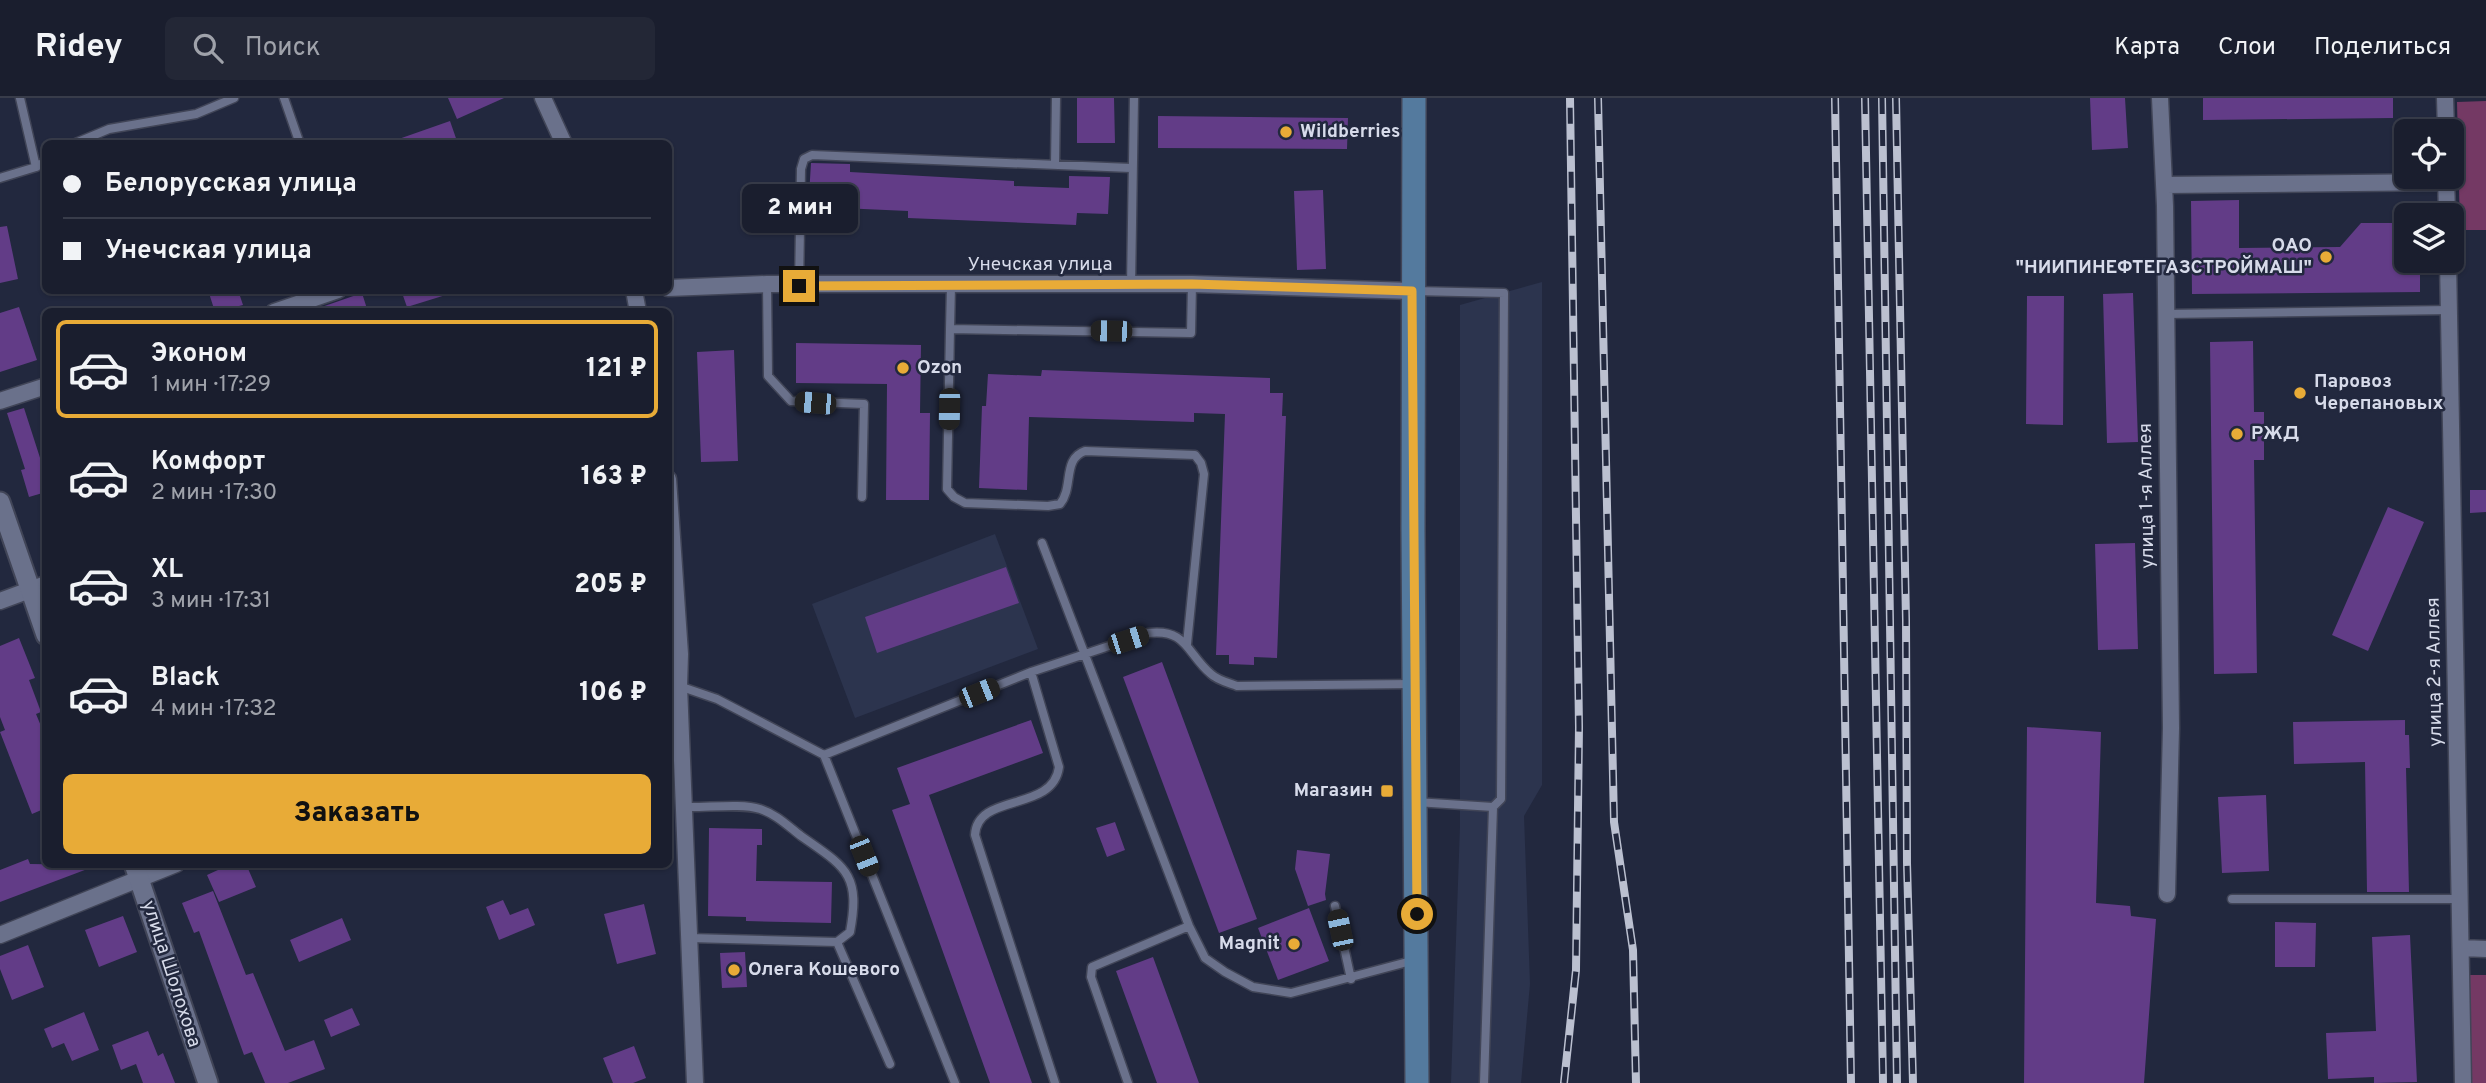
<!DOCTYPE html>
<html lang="ru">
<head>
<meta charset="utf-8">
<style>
	body { margin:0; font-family:Overpass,sans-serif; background:#232736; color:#f1f3f6; height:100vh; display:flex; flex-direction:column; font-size:26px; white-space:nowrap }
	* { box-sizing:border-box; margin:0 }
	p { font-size:23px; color:#9fa2aa }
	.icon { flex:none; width:38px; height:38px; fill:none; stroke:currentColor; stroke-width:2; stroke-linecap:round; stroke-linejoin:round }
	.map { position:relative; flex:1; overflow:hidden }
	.panel { position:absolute; left:42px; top:210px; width:630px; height:560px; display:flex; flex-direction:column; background:#1a1e2e; border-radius:10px; box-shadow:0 2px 5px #0004,0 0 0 2px #383c4a }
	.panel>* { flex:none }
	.guide { position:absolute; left:42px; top:42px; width:630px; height:154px; border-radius:10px; box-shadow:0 2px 5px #0004,0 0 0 2px #383c4a; display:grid; align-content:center; height:154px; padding:0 21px; background:#1a1e2e }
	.fabs { position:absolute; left:2394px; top:21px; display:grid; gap:14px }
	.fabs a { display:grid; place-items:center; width:70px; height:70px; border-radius:10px; background:#1a1e2e; box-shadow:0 2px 5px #0004,0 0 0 2px #383c4a; font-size:35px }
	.end { position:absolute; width:32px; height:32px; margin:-16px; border:9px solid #e8ab37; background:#111; box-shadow:0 0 0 4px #111 }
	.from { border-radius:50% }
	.bubble { position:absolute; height:49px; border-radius:10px; background:#1a1e2e; box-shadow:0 2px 5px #0004,0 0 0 2px #383c4a; font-size:23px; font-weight:800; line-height:49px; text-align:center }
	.car { position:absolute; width:21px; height:42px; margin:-21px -10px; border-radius:9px; box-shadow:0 0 5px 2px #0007; background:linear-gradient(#222 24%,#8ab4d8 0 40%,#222 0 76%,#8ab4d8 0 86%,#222 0) }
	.guide b { display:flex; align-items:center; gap:24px; height:66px; font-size:26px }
	.guide b+b { border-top:2px solid #383c4a }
	.guide i { width:18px; height:18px; background:#f1f3f6 }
	ul { padding:12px 0 0; list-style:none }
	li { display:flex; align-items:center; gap:21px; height:98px; margin:0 14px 10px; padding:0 7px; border:4px solid transparent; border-radius:10px }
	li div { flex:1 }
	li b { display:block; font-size:26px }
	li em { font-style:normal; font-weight:800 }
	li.selected { border-color:#e8ab37 }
	li>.icon { width:63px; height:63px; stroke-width:1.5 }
	.primary-button { display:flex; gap:14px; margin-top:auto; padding:14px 21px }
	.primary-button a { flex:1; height:80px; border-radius:10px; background:#e8ab37; color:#111; font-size:28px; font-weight:800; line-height:80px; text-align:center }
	header { display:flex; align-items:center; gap:42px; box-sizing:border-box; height:98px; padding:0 35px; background:#1a1e2e; border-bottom:2px solid #383c4a }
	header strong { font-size:33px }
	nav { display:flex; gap:38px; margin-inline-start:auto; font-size:24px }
	.search { width:490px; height:63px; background:#232736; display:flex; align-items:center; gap:18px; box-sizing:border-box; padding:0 24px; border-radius:10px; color:#9fa2aa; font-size:26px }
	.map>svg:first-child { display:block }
</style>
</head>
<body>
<header>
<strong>Ridey</strong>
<div class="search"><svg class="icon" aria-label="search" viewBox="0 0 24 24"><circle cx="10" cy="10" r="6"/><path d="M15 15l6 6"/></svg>Поиск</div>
<nav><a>Карта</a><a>Слои</a><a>Поделиться</a></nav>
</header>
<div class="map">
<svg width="2486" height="985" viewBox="0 0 2486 985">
	<rect width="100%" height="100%" fill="#22283e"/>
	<path fill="#2c344e" d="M 1542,184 L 1542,687 L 1524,718 L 1530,886 L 1521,985 L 1451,985 L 1460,728 L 1460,207 Z
		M 995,436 L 1038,551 L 855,620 L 812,506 Z"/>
	<path fill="#743964" d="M 2486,3 L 2486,132 L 2460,132 L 2457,4 Z
		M 2469,877 L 2486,877 L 2486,985 L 2471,985 Z"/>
	<path fill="#623c87" d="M 448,0 L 504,0 L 457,21 Z
		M 1077,0 L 1114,0 L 1115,45 L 1077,45 Z
		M 2090,0 L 2125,0 L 2128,50 L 2092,52 Z
		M 2203,0 L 2393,0 L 2393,20 L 2203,22 Z
		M 1158,18 L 1348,20 L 1347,51 L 1158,50 Z
		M 450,23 L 458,46 L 394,46 L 393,43 Z
		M 811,65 L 850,66 L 850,74 L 1014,83 L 1014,88 L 1069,90 L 1069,78 L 1110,79 L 1108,116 L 1077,115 L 1076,127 L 908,120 L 908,113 L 841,110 L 842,99 L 809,98 Z
		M 1323,92 L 1326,171 L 1297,172 L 1294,93 Z
		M 2239,102 L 2239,150 L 2340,149 L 2361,125 L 2406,125 L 2406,163 L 2420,163 L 2420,194 L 2192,196 L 2191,103 Z
		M 7,128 L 18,181 L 0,185 L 0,129 Z
		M 208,192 L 238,192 L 243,207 L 215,214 Z
		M 401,192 L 448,192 L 449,196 L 407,209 Z
		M 362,195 L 368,214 L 316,214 L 316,211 Z
		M 2133,195 L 2138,344 L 2107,345 L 2103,196 Z
		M 2027,198 L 2064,198 L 2063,327 L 2026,326 Z
		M 19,209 L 37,262 L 0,274 L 0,215 Z
		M 2253,243 L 2254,314 L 2264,314 L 2264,362 L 2254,362 L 2257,575 L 2214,576 L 2210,244 Z
		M 796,245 L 921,247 L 920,315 L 930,315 L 929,402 L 886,402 L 887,286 L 796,285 Z
		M 734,252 L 738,363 L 701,364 L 697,254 Z
		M 1042,272 L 1270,280 L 1270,295 L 1283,295 L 1282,318 L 1286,318 L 1277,560 L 1254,559 L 1254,567 L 1229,566 L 1229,557 L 1216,557 L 1225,316 L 1194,315 L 1194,324 L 1029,319 L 1027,392 L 979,390 L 982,308 L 986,308 L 988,276 L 1041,278 Z
		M 24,310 L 42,366 L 46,365 L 46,394 L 29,399 L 21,372 L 25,371 L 7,315 Z
		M 2470,392 L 2486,392 L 2486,414 L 2470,415 Z
		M 2388,409 L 2424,424 L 2368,553 L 2332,537 Z
		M 2135,445 L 2138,551 L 2098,552 L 2095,446 Z
		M 1006,469 L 1019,505 L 877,555 L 865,519 Z
		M 19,540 L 35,580 L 29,582 L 41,614 L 36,616 L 46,640 L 46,710 L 32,716 L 0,634 L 5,632 L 0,619 L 0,548 Z
		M 1162,564 L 1257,821 L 1219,835 L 1123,579 Z
		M 1031,622 L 1043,655 L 929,697 L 1032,985 L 990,985 L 892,712 L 910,706 L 897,670 Z
		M 2405,622 L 2405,637 L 2409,637 L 2410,670 L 2406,670 L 2409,794 L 2367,794 L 2365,664 L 2294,666 L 2293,624 Z
		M 2027,629 L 2101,634 L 2096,805 L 2130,808 L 2131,818 L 2156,821 L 2144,985 L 2024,985 Z
		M 2266,697 L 2269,773 L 2222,775 L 2218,699 Z
		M 1115,724 L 1125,752 L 1107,759 L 1096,730 Z
		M 709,730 L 762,731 L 762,747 L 757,747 L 756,783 L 832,784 L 831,825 L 746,823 L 746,819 L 708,818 Z
		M 1297,752 L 1330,756 L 1325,796 L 1326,802 L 1308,808 L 1295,771 Z
		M 28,761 L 30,766 L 98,767 L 0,804 L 0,772 Z
		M 231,766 L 246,766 L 256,789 L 219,804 L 207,777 Z
		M 213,793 L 246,877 L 253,875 L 285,953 L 314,942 L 325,971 L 288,985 L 265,985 L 252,954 L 244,957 L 199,833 L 194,835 L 182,805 Z
		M 503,802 L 510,817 L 528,810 L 535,827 L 499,842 L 486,809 Z
		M 644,806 L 656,856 L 617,866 L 604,816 Z
		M 1309,810 L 1329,863 L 1278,882 L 1258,830 Z
		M 123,818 L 137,854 L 99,869 L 85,832 Z
		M 342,820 L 351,842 L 299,864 L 290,842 Z
		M 2275,824 L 2316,825 L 2315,869 L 2275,869 Z
		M 2410,837 L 2417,984 L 2374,985 L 2374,979 L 2328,981 L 2326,935 L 2376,933 L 2372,839 Z
		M 28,847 L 44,889 L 12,902 L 0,871 L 0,858 Z
		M 745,854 L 747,889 L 722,890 L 720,855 Z
		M 1153,859 L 1199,985 L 1157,985 L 1116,873 Z
		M 352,910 L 360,927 L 331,939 L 324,922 Z
		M 84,914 L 99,952 L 72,963 L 64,945 L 52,950 L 44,931 Z
		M 148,933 L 158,958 L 163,955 L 175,985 L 143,985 L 136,966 L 121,972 L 112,947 Z
		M 634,948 L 646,980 L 633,985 L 613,985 L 603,960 Z"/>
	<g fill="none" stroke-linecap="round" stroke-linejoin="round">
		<defs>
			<path id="service" d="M 20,0 L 36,69
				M 284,0 L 300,46
				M 73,46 L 109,31 L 196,16 L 234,0
				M 1055,67 L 1056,0
				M 0,80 L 36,69 L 46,63
				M 767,186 L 768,278 L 791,303 L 864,306 L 862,399
				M 1131,187 L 1134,0
				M 799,188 L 801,71 L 804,61 L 812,57 L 1131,70
				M 951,188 L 950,231 L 1191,235 L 1192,186
				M 1414,193 L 1504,195 L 1501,701 L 1493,709
				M 2166,216 L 2450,212
				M 950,231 L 947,391 L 954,399 L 965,405 L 1048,408 L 1060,406 C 1074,389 1062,361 1085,353 L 1195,357 L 1201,365 L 1204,376 L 1187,546
				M 1042,445 L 1189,828 L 1205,860 L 1225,874 L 1253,889 L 1291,895 L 1415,862
				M 1031,574 L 1059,669 C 1053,715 977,694 975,737 L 1055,985
				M 679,588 L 717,601 L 824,657 L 955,985
				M 824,657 L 1031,574 L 1148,535 C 1187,530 1187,556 1211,576 C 1217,582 1229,585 1237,588 L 1412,586
				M 1416,704 L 1493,709 L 1484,985
				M 684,709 C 706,710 741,705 760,711 C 776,716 788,728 801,738 C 845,769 861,775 850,834 L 837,844 L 690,840
				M 2232,801 L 2461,801
				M 1335,808 L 1351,881
				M 837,844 L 890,966
				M 1128,985 L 1091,879 L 1092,869 L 1189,828"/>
			<path id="minor" d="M 543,0 L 564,46
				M 2160,0 L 2165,108 L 2171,630 L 2167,796
				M 2445,0 L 2446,33
				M 2446,79 L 2447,117
				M 2165,87 L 2446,84
				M 2448,163 L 2463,985
				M 668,190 L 767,186 L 1192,186 L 1412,193
				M 634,192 L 638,214
				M 274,214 L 338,192
				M 0,303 L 46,288
				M 668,381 L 680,556 L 679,588 L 695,985
				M 0,503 L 46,486
				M 0,837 L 176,766
				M 2462,850 L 2486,851"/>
			<path id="tertiary" d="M 0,404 L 46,537
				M 134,766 L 208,985"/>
			<path id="secondary" d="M 1414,0 L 1413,432 L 1417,985"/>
		</defs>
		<use href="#service" stroke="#414557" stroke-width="11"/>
		<use href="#minor" stroke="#414557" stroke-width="19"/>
		<use href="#tertiary" stroke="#414557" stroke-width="23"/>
		<use href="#secondary" stroke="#414557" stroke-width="26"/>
		<use href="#service" stroke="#6a718b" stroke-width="8"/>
		<use href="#minor" stroke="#6a718b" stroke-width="16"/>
		<use href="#tertiary" stroke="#6a718b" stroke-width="19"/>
		<use href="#secondary" stroke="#547a9e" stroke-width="23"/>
		<defs>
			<path id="rail" d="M 1598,0 L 1614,724 L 1633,852 L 1636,985
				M 1835,0 L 1851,985
				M 1865,0 L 1883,985
				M 1882,0 L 1897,985
				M 1896,0 L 1906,522 L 1907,765 L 1913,985
				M 1564,985 L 1576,872 L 1579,629 L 1570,0"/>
		</defs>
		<use href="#rail" stroke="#bbc0d0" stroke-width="8"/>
		<use href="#rail" stroke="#22283e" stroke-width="5" stroke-dasharray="16" stroke-linecap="butt"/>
	</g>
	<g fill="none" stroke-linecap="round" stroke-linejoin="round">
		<path stroke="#e8ab37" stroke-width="9" d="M 799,188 L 1192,186 L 1412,193 L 1417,816"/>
	</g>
	<g fill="#e8ab37" stroke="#22283e" stroke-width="2.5">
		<circle cx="1286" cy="34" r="7"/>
		<circle cx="2326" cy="159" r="7"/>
		<circle cx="903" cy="270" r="7"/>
		<circle cx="2300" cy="295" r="7"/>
		<circle cx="2237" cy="336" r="7"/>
		<rect x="1380" y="686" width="14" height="14" rx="3.5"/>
		<circle cx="1294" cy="846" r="7"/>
		<circle cx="734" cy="872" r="7"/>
	</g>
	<g text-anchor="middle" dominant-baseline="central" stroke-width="5" stroke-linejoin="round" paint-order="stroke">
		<g font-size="19" font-weight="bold" fill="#d7dbea" stroke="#22283e" text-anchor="start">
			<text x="1300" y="34">Wildberries</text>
			<text x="2312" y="148" text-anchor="end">ОАО<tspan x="2312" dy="22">"НИИПИНЕФТЕГАЗСТРОЙМАШ"</tspan></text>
			<text x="917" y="270">Ozon</text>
			<text x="2314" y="284">Паровоз<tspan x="2314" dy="22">Черепановых</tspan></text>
			<text x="2251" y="336">РЖД</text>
			<text x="1373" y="693" text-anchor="end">Магазин</text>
			<text x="1280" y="846" text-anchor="end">Magnit</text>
			<text x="748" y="872">Олега Кошевого</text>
		</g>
		<g font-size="19" fill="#d7dbea" stroke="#22283e">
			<text x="1040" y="167">Унечская улица</text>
			<text transform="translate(2147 398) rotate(-91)">улица 1-я Аллея</text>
			<text transform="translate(2435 574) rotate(-91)">улица 2-я Аллея</text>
			<text transform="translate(171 876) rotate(72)">улица Шолохова</text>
		</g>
	</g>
</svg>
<div class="fabs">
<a><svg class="icon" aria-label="locate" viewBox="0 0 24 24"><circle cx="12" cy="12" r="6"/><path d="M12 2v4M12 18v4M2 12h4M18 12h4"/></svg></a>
<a><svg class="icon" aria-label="layers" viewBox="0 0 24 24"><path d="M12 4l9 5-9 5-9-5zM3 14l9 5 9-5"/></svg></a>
</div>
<i class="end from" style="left:1417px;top:816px"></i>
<i class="end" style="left:799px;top:188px"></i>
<div class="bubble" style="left:742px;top:86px;width:116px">2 мин</div>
<i class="car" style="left:1111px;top:233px;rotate:271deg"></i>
<i class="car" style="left:815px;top:305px;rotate:275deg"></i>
<i class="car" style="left:949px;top:311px;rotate:181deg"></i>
<i class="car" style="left:1128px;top:542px;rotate:72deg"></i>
<i class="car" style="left:979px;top:595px;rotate:68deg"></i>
<i class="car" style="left:864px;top:758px;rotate:158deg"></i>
<i class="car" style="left:1340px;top:832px;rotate:348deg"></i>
<div class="guide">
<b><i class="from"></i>Белорусская улица</b>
<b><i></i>Унечская улица</b>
</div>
<section class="panel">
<ul>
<li class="selected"><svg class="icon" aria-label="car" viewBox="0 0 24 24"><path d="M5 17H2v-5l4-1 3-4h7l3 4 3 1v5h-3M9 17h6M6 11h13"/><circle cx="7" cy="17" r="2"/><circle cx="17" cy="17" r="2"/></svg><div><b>Эконом</b><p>1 мин · 17:29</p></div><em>121 ₽</em></li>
<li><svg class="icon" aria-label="car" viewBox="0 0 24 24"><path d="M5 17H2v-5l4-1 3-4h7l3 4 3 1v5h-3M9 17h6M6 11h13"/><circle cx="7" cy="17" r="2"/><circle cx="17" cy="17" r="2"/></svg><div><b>Комфорт</b><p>2 мин · 17:30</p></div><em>163 ₽</em></li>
<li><svg class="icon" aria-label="car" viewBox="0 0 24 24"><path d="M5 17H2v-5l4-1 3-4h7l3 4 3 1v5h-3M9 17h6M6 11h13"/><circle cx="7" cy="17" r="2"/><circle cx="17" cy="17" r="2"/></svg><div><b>XL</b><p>3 мин · 17:31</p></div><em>205 ₽</em></li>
<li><svg class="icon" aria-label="car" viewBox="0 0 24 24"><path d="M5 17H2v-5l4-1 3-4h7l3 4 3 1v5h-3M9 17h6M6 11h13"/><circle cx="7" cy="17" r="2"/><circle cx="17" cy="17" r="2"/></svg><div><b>Black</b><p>4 мин · 17:32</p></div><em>106 ₽</em></li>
</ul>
<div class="primary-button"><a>Заказать</a></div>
</section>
</div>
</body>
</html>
